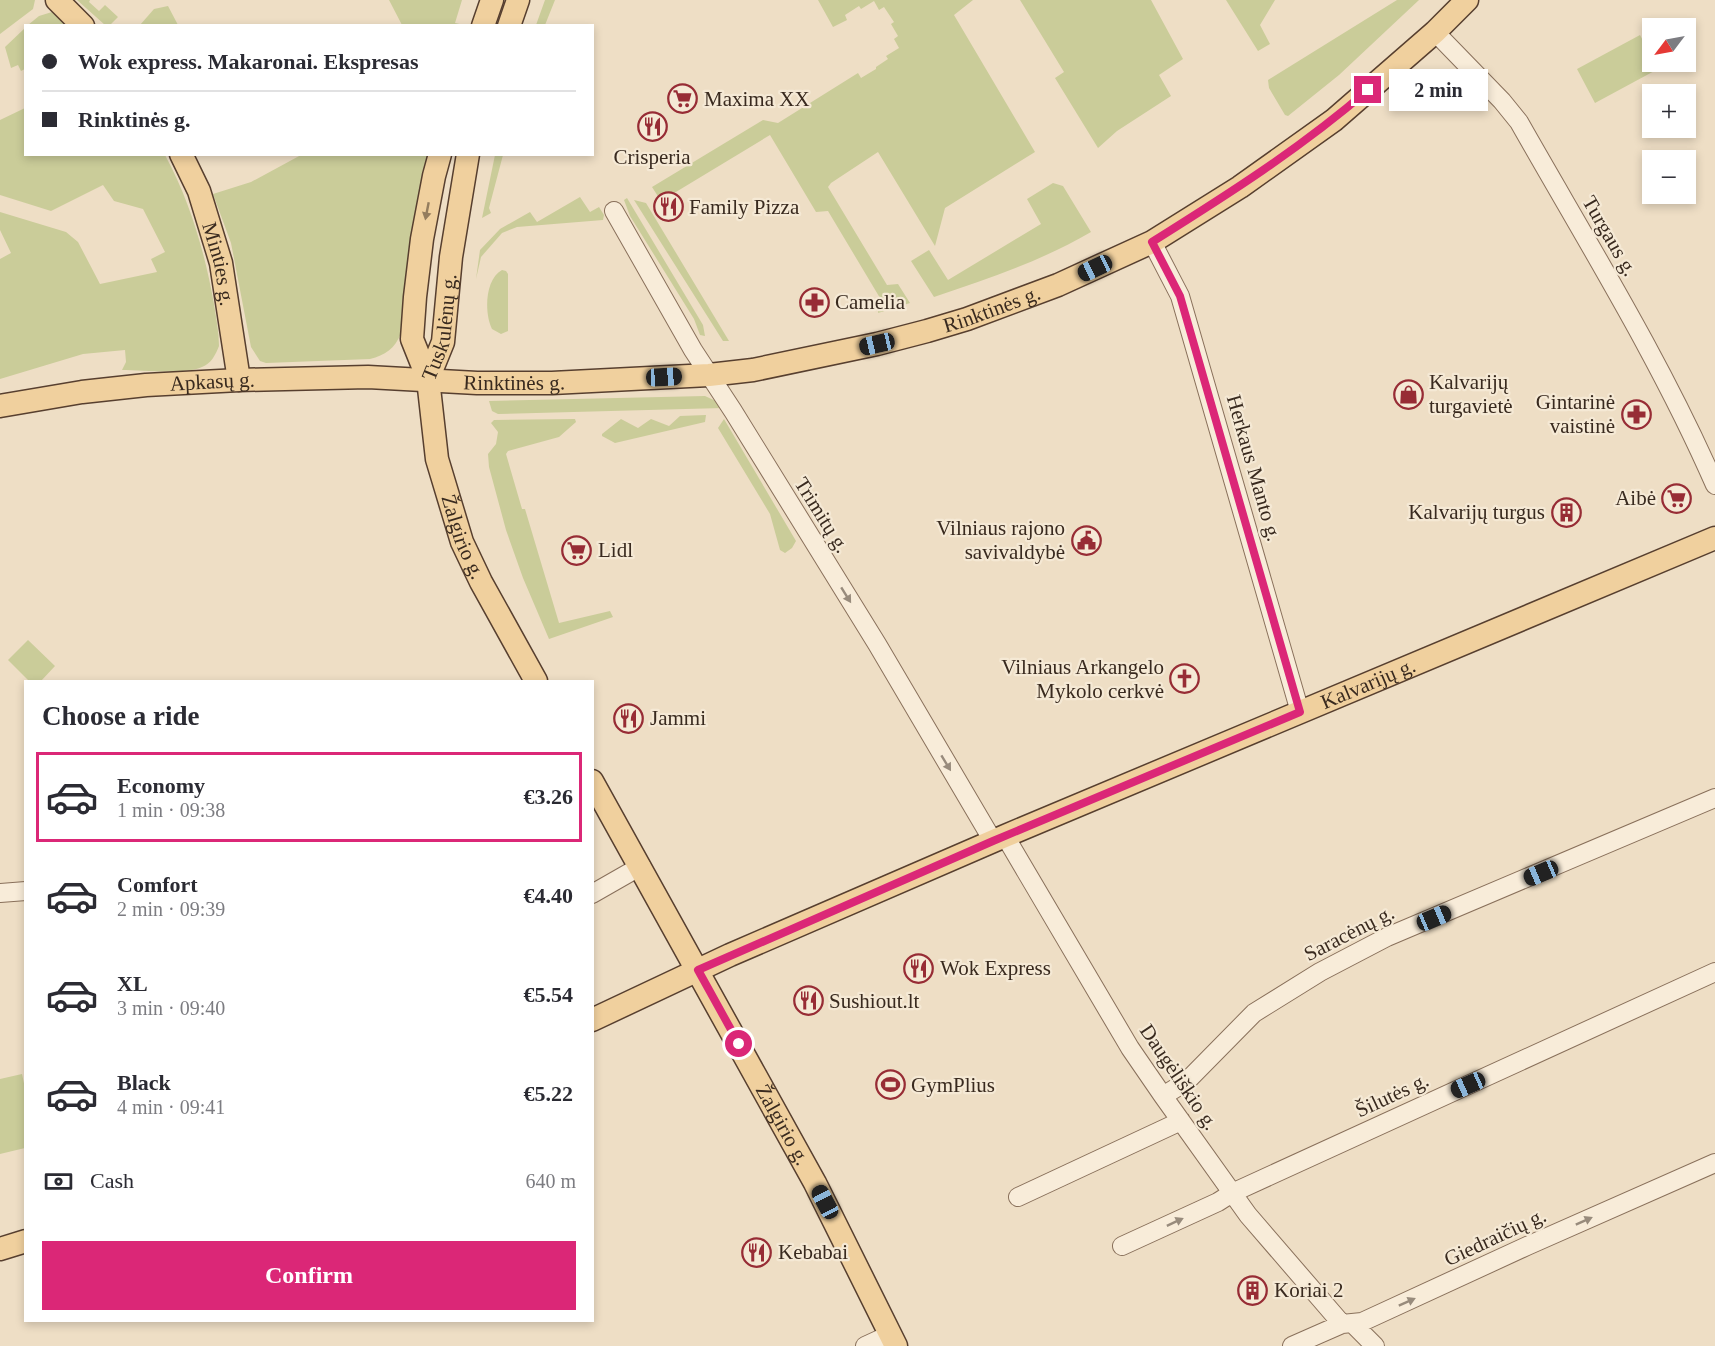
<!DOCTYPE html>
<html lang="en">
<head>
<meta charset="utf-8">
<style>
	body { margin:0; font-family:"Times New Roman",serif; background:#f7f7f7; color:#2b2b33; height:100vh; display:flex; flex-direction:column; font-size:22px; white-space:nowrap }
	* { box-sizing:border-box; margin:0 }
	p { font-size:20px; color:#7c7c81 }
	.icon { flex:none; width:33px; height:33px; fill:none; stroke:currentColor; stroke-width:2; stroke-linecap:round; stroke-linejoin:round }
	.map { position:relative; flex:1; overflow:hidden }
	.sheet { position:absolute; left:24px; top:680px; width:570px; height:642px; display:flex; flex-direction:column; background:#fff; border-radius:0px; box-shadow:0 3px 9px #0003 }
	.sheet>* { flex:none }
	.banner { position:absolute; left:24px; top:24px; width:570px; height:132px; border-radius:0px; box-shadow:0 3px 9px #0003; display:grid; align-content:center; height:132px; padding:0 18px; background:#fff }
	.needle { width:39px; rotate:238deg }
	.controls { position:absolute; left:1642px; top:18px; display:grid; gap:12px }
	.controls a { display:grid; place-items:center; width:54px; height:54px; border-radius:0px; background:#fff; box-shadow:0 3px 9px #0003; font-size:30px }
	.end { position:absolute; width:27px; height:27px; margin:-14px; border:8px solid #db2777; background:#fff; box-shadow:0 0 0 3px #fff }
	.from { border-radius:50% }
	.bubble { position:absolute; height:42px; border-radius:0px; background:#fff; box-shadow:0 3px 9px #0003; font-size:20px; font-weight:700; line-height:42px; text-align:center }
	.car { position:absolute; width:18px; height:36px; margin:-18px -9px; border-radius:8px; box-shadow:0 0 4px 2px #0007; background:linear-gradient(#222 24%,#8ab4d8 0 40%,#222 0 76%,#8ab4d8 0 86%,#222 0) }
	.banner b { display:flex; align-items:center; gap:21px; height:57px; font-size:22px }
	.banner b+b { border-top:2px solid #e1e1e2 }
	.banner i { width:15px; height:15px; background:#2b2b33 }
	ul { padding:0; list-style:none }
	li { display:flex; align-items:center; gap:18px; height:90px; margin:0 12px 9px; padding:0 6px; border:3px solid transparent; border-radius:0px }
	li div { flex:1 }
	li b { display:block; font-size:22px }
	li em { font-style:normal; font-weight:700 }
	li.selected { border-color:#db2777 }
	li>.icon { width:54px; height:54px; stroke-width:1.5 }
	h2 { padding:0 18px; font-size:27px; line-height:72px }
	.pay { display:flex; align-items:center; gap:15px; height:66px; padding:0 18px; font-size:22px }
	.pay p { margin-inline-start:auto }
	.cta { display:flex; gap:12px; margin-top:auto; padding:12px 18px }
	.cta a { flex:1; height:69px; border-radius:0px; background:#db2777; color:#fff; font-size:24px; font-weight:700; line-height:69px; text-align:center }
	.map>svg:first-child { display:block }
</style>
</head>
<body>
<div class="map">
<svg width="1715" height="1346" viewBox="0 0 1715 1346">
	<rect width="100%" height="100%" fill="#eedec5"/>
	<path fill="#cacc99" d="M 0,0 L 35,0 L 33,9 L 0,34 Z
		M 77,0 L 90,0 L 89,2 L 99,11 L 105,5 L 118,17 L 111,24 L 105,25 Z
		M 389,0 L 462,0 L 455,23 L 464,25 L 402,25 Z
		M 545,0 L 555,0 L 545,25 L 536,25 Z
		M 818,0 L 973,0 L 954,15 L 1035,152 L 945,208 L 935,246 L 878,152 L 831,183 L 828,187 L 887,285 L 898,284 L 910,303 L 878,313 L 880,298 L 828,211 L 816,212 L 770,135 L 661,201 L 652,187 L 763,120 L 778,123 L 858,73 L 861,78 L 876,69 L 876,67 L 888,59 L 886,56 L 899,48 L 894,39 L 898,36 L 891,24 L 894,22 L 884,7 L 879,10 L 874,1 L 861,9 L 859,6 L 845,15 L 847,20 L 833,27 Z
		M 1020,0 L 1151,0 L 1183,59 L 1159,75 L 1171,96 L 1117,131 L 1098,148 L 1055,78 L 1064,72 Z
		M 1226,0 L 1275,0 L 1260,25 L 1270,44 L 1258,51 Z
		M 1397,0 L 1419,0 L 1339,75 L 1288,116 L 1285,115 L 1269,88 L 1268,80 Z
		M 168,6 L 178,25 L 140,25 L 154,9 Z
		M 52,12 L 66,25 L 28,25 L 39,16 Z
		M 25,28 L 25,69 L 21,71 L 18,65 L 11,68 L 5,47 Z
		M 1640,35 L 1658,69 L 1595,103 L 1577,69 Z
		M 25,108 L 26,154 L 165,155 C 190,201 205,253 214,304 C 216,318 219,332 219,346 C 216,354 211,364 202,367 C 185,375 142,370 122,370 L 126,362 L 125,350 L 83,354 L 0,379 L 0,259 L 11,253 L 0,230 L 0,212 L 66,232 L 78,242 L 100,284 L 157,272 L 151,259 L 165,252 L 143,209 L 114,201 L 103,185 L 51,211 L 0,195 L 0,120 Z
		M 301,155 L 428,155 L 412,229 L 401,333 C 395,349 385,355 370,359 L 266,363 L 260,361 L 251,347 L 231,243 L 213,194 L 251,182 Z
		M 495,155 L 503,155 L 489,208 L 491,213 L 482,218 Z
		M 1053,183 L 1063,186 L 1091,232 C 1041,261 988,279 934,297 L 911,261 L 929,250 L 948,280 L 1041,224 L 1027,199 Z
		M 580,197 L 590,212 L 599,207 L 604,215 L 603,220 L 517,227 L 502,233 L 481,257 L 476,279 L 480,250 L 500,229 L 530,212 L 537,222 Z
		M 627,198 L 703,325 L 705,336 L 700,335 L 694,319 L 630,216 L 624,200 Z
		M 634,200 L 646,203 L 729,341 L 723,341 Z
		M 502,270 L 506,271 L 508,274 L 508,331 L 501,334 L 492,329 C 484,313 485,279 502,270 Z
		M 705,396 L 718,402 L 723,408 L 498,414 L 492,411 L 489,401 Z
		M 706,415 L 705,422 L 615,443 L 602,436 L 602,434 L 621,419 L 638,428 L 651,419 L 669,426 L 680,416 Z
		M 575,419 L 576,422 L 559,437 L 508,451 L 506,454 L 522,509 L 525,509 L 559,623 L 610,611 L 613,617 L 549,639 L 523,578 L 506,530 L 489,467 L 488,454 L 496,444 L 498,432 L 491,423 L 494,420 Z
		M 724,419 L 796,541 L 792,548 L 785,553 L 780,550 L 770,514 L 718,428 Z
		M 28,640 L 55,666 L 41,681 L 29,681 L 8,660 Z
		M 22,1074 L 25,1088 L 25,1148 L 0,1154 L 0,1079 Z"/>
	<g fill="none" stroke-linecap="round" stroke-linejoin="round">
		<defs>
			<path id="minor" d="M 1435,32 L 1502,101 L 1519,122 C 1587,242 1660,359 1715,485
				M 614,211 L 693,350 L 733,411 L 877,644 L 993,841
				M 1152,242 L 1180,296 L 1300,712
				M 1005,836 L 1130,1048 L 1163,1096 L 1248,1215 L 1342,1324
				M 0,893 L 26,891
				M 592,894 L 641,866
				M 1163,1096 L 1187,1081 L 1254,1013 L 1320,972 L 1387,937 L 1715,798
				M 1018,1197 L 1181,1121
				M 1122,1246 L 1218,1202 L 1232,1193 L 1715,972
				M 1353,1324 L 1375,1346
				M 865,1346 L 891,1334
				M 1292,1346 L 1342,1324 L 1362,1322 L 1527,1246 L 1715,1163"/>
			<g id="major">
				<path d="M 57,0 L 83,26"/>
				<path d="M 483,26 L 492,0"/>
				<path d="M 509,26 L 518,0"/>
				<path id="s1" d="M 181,154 L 199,191 L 221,263 L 239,380"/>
				<path id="s2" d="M 440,154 L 434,176 L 422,239 L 415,297 L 412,339 L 428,379 L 437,459 L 462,542 L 481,582 L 536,681"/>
				<path id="s3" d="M 428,379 L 443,342 L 451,257 L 468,154"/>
				<path id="s4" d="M 0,406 L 82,392 L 146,385 L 239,380 L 368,377 L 477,383 L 552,383 L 709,375 L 753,370 L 877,344 L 927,331 L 967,319 L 1058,285 L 1152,242 L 1240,187 L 1334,120 L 1435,32 L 1467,0"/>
				<path id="s5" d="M 592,781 L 815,1183 L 896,1346"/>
				<path id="s6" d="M 592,1020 L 730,955 L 1005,836 L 1715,538"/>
				<path d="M 0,1249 L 26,1241"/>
			</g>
		</defs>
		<use href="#minor" stroke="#89705b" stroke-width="20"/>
		<use href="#major" stroke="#573f2f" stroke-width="25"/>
		<use href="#minor" stroke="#f8ecd9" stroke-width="18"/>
		<use href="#major" stroke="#f0d09e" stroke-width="22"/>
	</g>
	<defs><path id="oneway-solid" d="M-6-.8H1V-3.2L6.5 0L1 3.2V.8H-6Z" transform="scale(1.5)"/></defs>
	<use fill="#947d5e" href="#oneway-solid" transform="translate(427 211) rotate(101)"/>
	<g fill="#988b7c">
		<use href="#oneway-solid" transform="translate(846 595) rotate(58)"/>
		<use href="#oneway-solid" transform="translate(946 763) rotate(59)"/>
		<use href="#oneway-solid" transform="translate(1584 1221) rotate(-24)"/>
		<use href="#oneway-solid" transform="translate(1175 1222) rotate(-25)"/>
		<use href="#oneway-solid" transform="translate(1407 1302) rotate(-24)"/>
	</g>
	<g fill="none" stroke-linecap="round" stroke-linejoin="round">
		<path stroke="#db2777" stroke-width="8" d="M 739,1044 L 698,970 L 993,841 L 1300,712 L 1180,296 L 1152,242 C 1227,195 1301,148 1368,90"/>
	</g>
	<defs>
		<symbol id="supermarket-ring" viewBox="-11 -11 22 22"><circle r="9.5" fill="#f5e9d5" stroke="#972c35" stroke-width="1.5"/><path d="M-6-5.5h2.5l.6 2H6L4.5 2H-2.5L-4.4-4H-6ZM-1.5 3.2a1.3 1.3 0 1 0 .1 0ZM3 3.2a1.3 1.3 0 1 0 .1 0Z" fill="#972c35"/></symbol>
		<symbol id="restaurant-ring" viewBox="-11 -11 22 22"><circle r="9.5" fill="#f5e9d5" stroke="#972c35" stroke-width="1.5"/><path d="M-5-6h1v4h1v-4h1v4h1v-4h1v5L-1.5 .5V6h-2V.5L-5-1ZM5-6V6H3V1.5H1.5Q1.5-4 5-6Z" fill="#972c35"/></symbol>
		<symbol id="pharmacy-ring" viewBox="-11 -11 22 22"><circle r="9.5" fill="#f5e9d5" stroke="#972c35" stroke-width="1.5"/><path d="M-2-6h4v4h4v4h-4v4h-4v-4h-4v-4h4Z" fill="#972c35"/></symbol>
		<symbol id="shop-ring" viewBox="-11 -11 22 22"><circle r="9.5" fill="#f5e9d5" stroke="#972c35" stroke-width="1.5"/><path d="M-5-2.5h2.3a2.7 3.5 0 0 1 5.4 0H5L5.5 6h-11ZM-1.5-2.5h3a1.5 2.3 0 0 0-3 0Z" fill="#972c35"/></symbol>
		<symbol id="building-ring" viewBox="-11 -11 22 22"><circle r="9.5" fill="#f5e9d5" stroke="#972c35" stroke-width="1.5"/><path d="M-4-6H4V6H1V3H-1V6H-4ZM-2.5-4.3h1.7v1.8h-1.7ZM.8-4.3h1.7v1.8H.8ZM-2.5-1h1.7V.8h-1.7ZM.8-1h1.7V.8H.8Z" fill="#972c35"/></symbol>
		<symbol id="civic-ring" viewBox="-11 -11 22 22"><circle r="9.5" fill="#f5e9d5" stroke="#972c35" stroke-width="1.5"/><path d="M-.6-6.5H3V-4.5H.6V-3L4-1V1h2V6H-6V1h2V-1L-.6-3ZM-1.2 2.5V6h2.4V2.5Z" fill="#972c35"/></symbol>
		<symbol id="church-ring" viewBox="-11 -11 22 22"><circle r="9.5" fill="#f5e9d5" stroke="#972c35" stroke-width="1.5"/><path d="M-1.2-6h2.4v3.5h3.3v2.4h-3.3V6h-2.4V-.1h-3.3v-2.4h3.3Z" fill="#972c35"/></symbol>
		<symbol id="stadium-ring" viewBox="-11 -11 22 22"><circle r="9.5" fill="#f5e9d5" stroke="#972c35" stroke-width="1.5"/><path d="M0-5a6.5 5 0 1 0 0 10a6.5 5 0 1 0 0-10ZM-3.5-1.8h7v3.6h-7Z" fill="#972c35"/></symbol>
	</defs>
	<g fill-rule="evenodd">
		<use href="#supermarket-ring" x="666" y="82" width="33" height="33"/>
		<use href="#restaurant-ring" x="636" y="110" width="33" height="33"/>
		<use href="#restaurant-ring" x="652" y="190" width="33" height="33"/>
		<use href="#pharmacy-ring" x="798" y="286" width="33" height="33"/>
		<use href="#shop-ring" x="1392" y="378" width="33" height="33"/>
		<use href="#pharmacy-ring" x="1620" y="398" width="33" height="33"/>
		<use href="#supermarket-ring" x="1660" y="482" width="33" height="33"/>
		<use href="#building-ring" x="1550" y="496" width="33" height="33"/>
		<use href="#civic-ring" x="1070" y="524" width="33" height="33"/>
		<use href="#supermarket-ring" x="560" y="534" width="33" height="33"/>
		<use href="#church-ring" x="1168" y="662" width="33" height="33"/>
		<use href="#restaurant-ring" x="612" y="702" width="33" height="33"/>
		<use href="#restaurant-ring" x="902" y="952" width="33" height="33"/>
		<use href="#restaurant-ring" x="792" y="984" width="33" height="33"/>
		<use href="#stadium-ring" x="874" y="1068" width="33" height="33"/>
		<use href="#restaurant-ring" x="740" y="1236" width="33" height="33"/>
		<use href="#building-ring" x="1236" y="1274" width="33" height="33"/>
	</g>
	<g text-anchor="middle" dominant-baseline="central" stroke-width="4.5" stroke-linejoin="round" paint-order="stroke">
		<g font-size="21" fill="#392a1f" stroke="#f5e9d5" text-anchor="start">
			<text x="704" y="99">Maxima XX</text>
			<text x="652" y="157" text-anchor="middle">Crisperia</text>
			<text x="689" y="207">Family Pizza</text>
			<text x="835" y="302">Camelia</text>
			<text x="1429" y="382">Kalvarijų<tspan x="1429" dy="24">turgavietė</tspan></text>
			<text x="1615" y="402" text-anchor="end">Gintarinė<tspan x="1615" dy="24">vaistinė</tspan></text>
			<text x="1656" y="498" text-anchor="end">Aibė</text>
			<text x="1545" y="512" text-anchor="end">Kalvarijų turgus</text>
			<text x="1065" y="528" text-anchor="end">Vilniaus rajono<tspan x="1065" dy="24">savivaldybė</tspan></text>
			<text x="598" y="550">Lidl</text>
			<text x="1164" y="667" text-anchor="end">Vilniaus Arkangelo<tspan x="1164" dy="24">Mykolo cerkvė</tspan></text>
			<text x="650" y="718">Jammi</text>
			<text x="940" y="968">Wok Express</text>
			<text x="829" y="1001">Sushiout.lt</text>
			<text x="911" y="1085">GymPlius</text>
			<text x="778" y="1252">Kebabai</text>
			<text x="1274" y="1290">Koriai 2</text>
		</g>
		<g font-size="21" fill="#392a1f" stroke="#f5e9d5">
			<text transform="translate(1610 236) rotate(60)">Turgaus g.</text>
			<text stroke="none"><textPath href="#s1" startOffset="117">Minties g.</textPath></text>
			<text stroke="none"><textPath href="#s4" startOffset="1002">Rinktinės g.</textPath></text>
			<text stroke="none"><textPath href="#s3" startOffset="54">Tuskulėnų g.</textPath></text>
			<text stroke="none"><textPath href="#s4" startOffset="516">Rinktinės g.</textPath></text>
			<text stroke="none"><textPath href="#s4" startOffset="214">Apkasų g.</textPath></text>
			<text transform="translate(1254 468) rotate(74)">Herkaus Manto g.</text>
			<text transform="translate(822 515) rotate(58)">Trimitų g.</text>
			<text stroke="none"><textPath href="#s2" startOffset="393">Žalgirio g.</textPath></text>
			<text stroke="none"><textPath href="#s6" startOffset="846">Kalvarijų g.</textPath></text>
			<text transform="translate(1349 933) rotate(-27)">Saracėnų g.</text>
			<text transform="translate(1179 1077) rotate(56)">Daugėliškio g.</text>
			<text transform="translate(1392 1095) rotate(-25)">Šilutės g.</text>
			<text stroke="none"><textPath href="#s5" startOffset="393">Žalgirio g.</textPath></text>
			<text transform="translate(1495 1237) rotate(-25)">Giedraičių g.</text>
		</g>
	</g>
</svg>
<div class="controls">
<a><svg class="needle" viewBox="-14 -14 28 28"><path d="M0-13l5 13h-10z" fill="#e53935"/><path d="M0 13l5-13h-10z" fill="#7c7c81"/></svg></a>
<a>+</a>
<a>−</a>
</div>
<i class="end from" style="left:739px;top:1044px"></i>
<i class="end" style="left:1368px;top:90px"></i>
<div class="bubble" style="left:1389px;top:69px;width:99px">2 min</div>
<i class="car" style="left:1095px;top:268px;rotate:245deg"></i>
<i class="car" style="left:877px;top:344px;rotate:257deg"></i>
<i class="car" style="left:664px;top:377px;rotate:87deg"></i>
<i class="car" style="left:1541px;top:873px;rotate:247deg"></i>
<i class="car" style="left:1434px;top:918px;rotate:67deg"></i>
<i class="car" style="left:1468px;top:1085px;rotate:246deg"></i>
<i class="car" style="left:825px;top:1202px;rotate:332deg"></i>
<div class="banner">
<b><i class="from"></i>Wok express. Makaronai. Ekspresas</b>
<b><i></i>Rinktinės g.</b>
</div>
<section class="sheet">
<h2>Choose a ride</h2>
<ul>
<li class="selected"><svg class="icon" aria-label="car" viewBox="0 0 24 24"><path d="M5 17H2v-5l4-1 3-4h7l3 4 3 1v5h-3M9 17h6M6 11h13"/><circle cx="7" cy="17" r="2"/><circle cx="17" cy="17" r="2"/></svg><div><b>Economy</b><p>1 min · 09:38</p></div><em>€3.26</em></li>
<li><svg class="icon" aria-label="car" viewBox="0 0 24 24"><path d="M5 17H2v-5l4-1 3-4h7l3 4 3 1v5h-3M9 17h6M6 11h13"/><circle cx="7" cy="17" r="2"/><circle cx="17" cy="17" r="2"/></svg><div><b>Comfort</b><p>2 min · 09:39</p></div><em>€4.40</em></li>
<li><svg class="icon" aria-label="car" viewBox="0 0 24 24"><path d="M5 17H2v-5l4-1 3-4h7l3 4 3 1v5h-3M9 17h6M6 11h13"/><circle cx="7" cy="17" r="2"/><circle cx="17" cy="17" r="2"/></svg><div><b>XL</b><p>3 min · 09:40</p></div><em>€5.54</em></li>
<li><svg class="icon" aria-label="car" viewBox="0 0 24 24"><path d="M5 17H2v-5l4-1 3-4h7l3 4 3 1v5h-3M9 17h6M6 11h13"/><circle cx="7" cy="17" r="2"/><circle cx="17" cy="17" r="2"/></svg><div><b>Black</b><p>4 min · 09:41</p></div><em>€5.22</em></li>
</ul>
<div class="pay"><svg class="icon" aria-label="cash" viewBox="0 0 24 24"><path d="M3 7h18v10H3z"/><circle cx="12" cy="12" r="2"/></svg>Cash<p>640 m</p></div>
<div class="cta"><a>Confirm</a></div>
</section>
</div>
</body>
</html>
